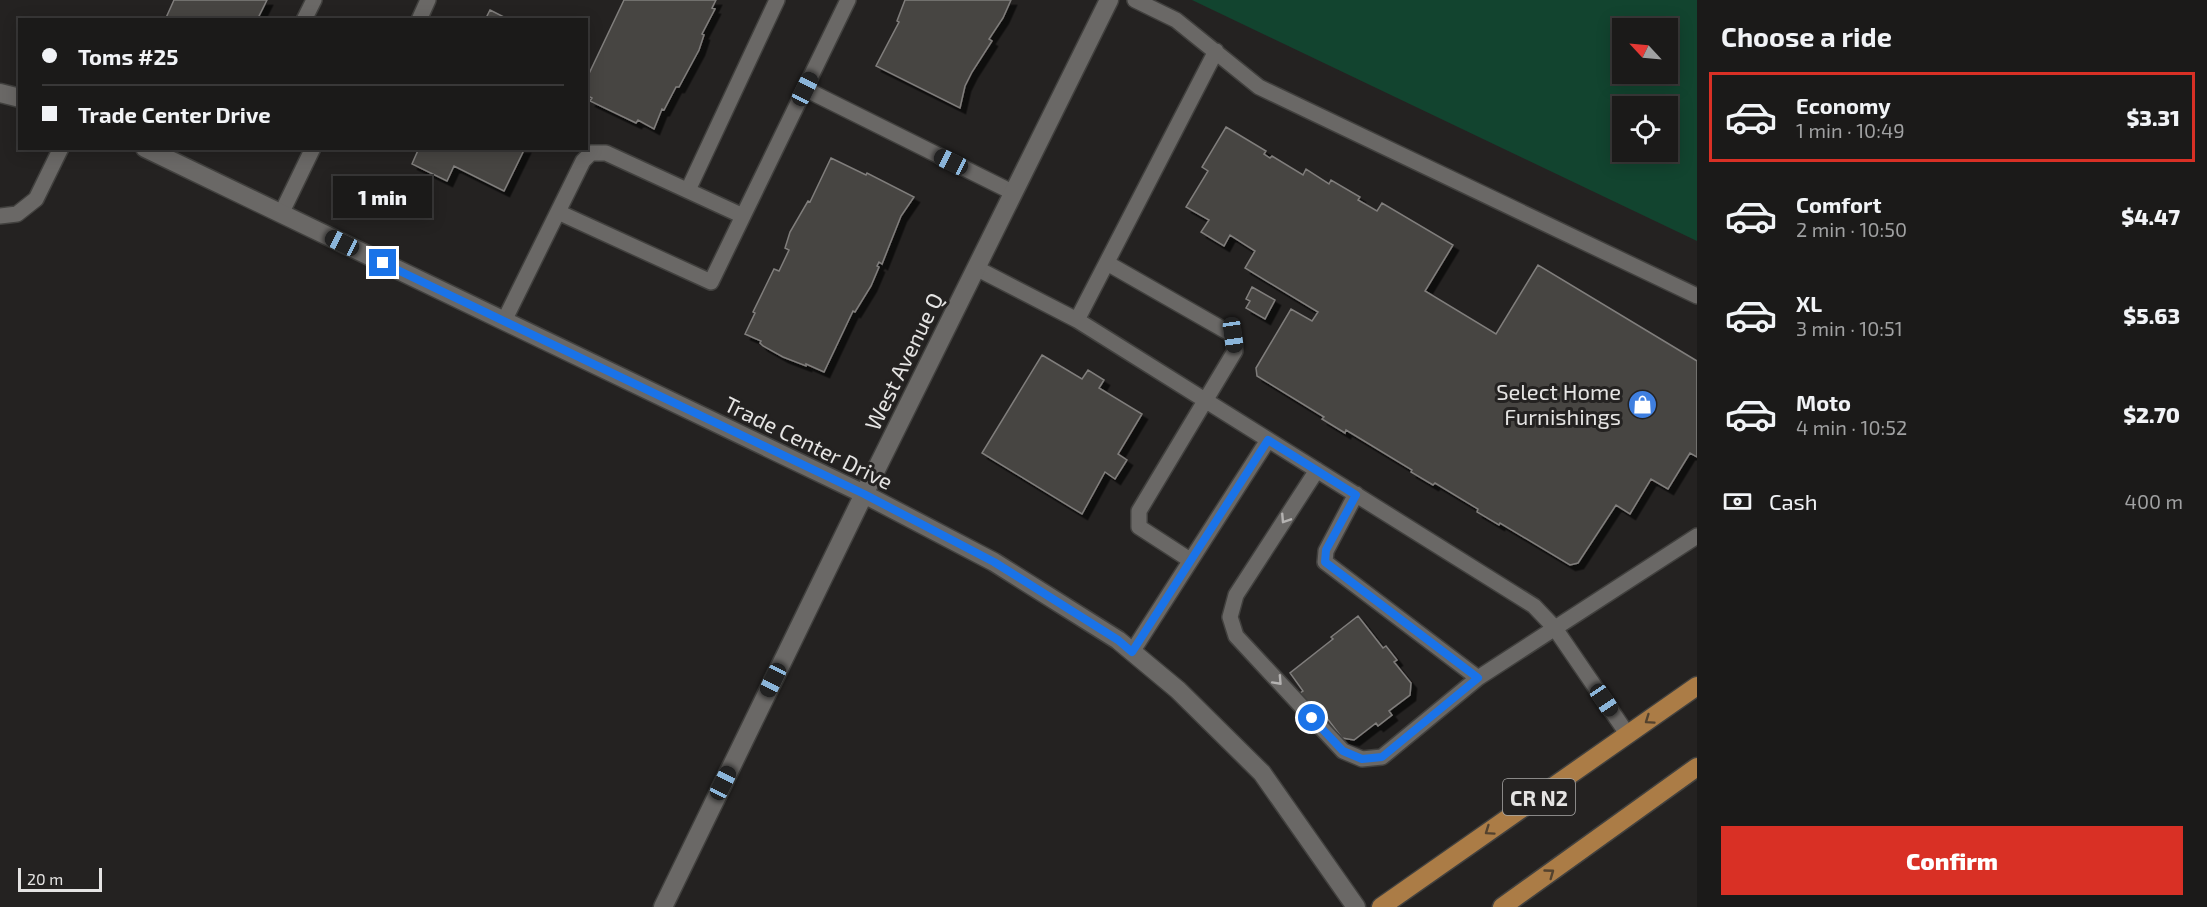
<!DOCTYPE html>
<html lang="en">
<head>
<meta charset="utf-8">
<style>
	body { margin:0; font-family:"Exo 2",sans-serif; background:#242322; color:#f1f3f6; height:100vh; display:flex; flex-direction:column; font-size:22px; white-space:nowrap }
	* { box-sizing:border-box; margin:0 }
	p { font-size:20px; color:#a0a1a2 }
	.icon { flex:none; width:33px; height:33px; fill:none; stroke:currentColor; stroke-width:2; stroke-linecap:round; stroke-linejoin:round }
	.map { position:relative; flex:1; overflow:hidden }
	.drawer { display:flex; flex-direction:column; background:#1b1a19; width:510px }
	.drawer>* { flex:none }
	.top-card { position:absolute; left:18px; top:18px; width:570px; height:132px; border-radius:0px; box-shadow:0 3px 15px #0003,0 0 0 2px #393838; display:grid; align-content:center; height:132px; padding:0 24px; background:#1b1a19 }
	.needle { width:39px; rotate:296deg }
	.tools { position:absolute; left:1612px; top:18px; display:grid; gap:12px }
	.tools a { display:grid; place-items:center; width:66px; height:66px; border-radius:0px; background:#1b1a19; box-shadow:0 3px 15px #0003,0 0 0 2px #393838; font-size:30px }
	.scale { position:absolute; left:18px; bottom:15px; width:84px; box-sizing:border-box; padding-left:6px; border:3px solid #e5e4e3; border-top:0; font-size:16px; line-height:21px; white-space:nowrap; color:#e5e4e3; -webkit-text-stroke:4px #242221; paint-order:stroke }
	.end { position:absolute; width:27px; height:27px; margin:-14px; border:8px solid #1a73e8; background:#fff; box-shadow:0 0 0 3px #fff }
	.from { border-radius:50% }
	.bubble { position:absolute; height:42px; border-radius:0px; background:#1b1a19; box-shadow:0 3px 15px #0003,0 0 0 2px #393838; font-size:20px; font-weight:800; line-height:42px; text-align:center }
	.car { position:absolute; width:18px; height:36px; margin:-18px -9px; border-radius:8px; box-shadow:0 0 4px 2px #0007; background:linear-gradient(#222 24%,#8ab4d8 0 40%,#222 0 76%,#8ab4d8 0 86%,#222 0) }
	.top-card b { display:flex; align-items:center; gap:21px; height:57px; font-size:22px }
	.top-card b+b { border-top:2px solid #393838 }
	.top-card i { width:15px; height:15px; background:#f1f3f6 }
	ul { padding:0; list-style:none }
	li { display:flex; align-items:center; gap:18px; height:90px; margin:0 12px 9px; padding:0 12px; border:3px solid transparent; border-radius:0px }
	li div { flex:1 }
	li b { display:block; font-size:22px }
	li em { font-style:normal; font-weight:800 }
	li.selected { border-color:#d93025 }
	li>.icon { width:54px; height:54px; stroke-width:1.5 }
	h2 { padding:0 24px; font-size:27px; line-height:72px }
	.pay { display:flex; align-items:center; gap:15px; height:66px; padding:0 24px; font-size:22px }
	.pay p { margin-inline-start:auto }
	.button { display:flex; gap:12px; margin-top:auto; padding:12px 24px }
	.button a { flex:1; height:69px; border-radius:0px; background:#d93025; color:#fff; font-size:24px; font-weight:800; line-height:69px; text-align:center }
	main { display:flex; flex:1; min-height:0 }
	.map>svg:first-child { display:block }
</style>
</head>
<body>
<main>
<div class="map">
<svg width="1697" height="907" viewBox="0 0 1697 907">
	<defs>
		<filter id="shadow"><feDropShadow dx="5.5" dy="5.5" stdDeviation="0" flood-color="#0009"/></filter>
	</defs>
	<rect width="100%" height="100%" fill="#242221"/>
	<path fill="#12442f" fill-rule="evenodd" d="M 1192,0 L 1697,0 L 1697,241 ZM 1623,28 L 1668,28 L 1668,74 L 1623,74 ZM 1623,106 L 1668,106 L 1668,152 L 1623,152 Z"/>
	<path fill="#474543" stroke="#807e7c" stroke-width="1.5" filter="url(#shadow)" d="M 174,0 L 267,0 L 257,20 L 165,20 Z
		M 624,0 L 716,0 L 712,8 L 715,9 L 702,34 L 704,35 L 699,50 L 679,87 L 676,87 L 664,110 L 662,109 L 654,129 L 638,120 L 636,123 L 590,101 L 592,98 L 586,95 L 586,80 Z
		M 905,0 L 1011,0 L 1003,18 L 989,39 L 992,41 L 972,72 L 965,86 L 960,108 L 876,66 L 899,22 L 897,21 Z
		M 490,10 L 510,20 L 485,20 Z
		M 1226,127 L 1266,151 L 1264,154 L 1270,158 L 1272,156 L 1303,175 L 1306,169 L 1329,184 L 1331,180 L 1360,197 L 1358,200 L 1377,211 L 1382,203 L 1453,245 L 1425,291 L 1496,334 L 1538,265 L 1697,361 L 1697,457 L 1690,453 L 1668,489 L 1651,479 L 1630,514 L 1616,505 L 1578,563 L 1570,565 L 1500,523 L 1499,525 L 1477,512 L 1478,509 L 1435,483 L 1433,485 L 1411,472 L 1412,470 L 1346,430 L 1345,433 L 1322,419 L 1324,417 L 1257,376 L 1256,368 L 1291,309 L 1312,321 L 1318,312 L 1245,268 L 1255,251 L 1230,235 L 1224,246 L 1201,232 L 1209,220 L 1186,207 L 1208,171 L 1202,167 Z
		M 419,148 L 525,148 L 504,191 L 454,166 L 447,181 L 412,164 Z
		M 831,158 L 866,175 L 867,173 L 914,197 L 901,216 L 882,264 L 879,262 L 877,266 L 879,267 L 871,286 L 855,312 L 853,311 L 824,372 L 806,364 L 806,366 L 783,357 L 763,346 L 760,343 L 761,341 L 745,334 L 755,313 L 753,312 L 774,269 L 779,271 L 789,250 L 785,248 L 790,232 L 808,201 L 810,202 Z
		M 1252,287 L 1275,300 L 1265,319 L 1246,308 L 1250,301 L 1246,299 Z
		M 1042,355 L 1082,379 L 1088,370 L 1104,380 L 1099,388 L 1142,414 L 1118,454 L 1127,460 L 1115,479 L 1105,472 L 1082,514 L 982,453 Z
		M 1358,616 L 1383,648 L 1386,646 L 1397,660 L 1394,662 L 1411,683 L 1410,695 L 1389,711 L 1392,715 L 1378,726 L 1376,723 L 1354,740 L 1342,738 L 1327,718 L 1322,722 L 1300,693 L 1303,691 L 1290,673 L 1333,639 L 1331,637 Z"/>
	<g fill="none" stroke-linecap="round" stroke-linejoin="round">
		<defs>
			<path id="lane" d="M 1135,0 L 1176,20 L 1259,87 L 1697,296
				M 304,20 L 314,0
				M 419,20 L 428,0
				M 805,89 L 1014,193
				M 688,190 L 777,0
				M 281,214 L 313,148
				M 0,216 L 17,214 L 36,199 L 61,148
				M 743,216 L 848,0
				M 1107,263 L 1233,335 L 1235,351 L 1139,511 L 1139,527 L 1190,560
				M 976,268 L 1077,320 L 1534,606 L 1554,627 L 1628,735
				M 1077,320 L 1216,51
				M 504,321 L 583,161 L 591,153 L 606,153 L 743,216 L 711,282 L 558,212
				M 1317,470 L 1236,595 L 1230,617 L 1236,636 L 1343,751 L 1362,759 L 1382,757 L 1478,678
				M 1356,494 L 1326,551 L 1325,562 L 1478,678 L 1697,536
				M 1132,652 L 1268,440"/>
			<path id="street" d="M 0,93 L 20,98
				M 145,148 L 864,494 L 994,562 L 1118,640 L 1178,690 L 1262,773 L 1356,907
				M 663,907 L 864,494 L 1109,0"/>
			<path id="primary" d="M 1381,907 L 1697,686
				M 1502,907 L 1697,767"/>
		</defs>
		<use href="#lane" stroke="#41403e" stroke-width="18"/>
		<use href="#street" stroke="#41403e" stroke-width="21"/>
		<use href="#primary" stroke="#41403e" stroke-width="21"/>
		<use href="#lane" stroke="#6a6866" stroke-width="15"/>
		<use href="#street" stroke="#6a6866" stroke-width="18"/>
		<use href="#primary" stroke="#ab7c46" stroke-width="18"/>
	</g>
	<defs><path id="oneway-chevron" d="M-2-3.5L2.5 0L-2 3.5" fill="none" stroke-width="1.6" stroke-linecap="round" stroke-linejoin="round" transform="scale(1.5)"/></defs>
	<g stroke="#b4b2b1">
		<use href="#oneway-chevron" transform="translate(1285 519) rotate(123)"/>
		<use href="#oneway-chevron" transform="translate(1278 681) rotate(47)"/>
	</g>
	<g stroke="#53422e">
		<use href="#oneway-chevron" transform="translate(1649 720) rotate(145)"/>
		<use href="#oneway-chevron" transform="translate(1489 831) rotate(145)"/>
		<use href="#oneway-chevron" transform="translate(1550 873) rotate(-36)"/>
	</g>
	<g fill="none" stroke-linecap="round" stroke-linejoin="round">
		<path stroke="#1a73e8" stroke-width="8" d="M 383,263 L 864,494 L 994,562 L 1118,640 L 1132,652 L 1268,440 L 1356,495 L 1326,550 L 1325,562 L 1478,678 L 1382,757 L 1362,759 L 1343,751 L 1312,718"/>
	</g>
	<defs>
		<symbol id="shop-disc" viewBox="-11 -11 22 22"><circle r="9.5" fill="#3f7fe0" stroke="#242221"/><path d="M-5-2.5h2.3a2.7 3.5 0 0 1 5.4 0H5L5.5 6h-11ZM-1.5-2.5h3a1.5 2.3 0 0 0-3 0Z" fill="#fff"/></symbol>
	</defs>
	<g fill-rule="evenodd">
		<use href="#shop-disc" x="1626" y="388" width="33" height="33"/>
	</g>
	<g text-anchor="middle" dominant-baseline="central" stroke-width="6" stroke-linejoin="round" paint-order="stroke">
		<rect fill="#242221" stroke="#abaaa9" stroke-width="1.5" x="1503" y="779" width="72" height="36" rx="4.5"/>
		<g font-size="21" font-weight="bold" fill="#e5e4e3">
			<text x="1539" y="797">CR N2</text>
		</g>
		<g font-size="22" fill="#e5e4e3" stroke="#242221">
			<text transform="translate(903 361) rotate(-64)">West Avenue Q</text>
			<text transform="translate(809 442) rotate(26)">Trade Center Drive</text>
		</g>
		<g font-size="22" fill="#e5e4e3" stroke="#242221" text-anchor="end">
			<text x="1621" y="391">Select Home<tspan x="1621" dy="25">Furnishings</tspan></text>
		</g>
	</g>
</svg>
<div class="tools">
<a><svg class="needle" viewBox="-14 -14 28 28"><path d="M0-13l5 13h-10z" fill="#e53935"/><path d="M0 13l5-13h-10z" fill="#a0a1a2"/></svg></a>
<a><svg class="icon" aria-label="locate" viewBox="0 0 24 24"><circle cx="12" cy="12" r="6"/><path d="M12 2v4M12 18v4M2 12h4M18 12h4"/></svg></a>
</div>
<div class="scale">20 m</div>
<i class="end from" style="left:1312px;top:718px"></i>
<i class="end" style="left:383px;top:263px"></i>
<div class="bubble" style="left:333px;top:176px;width:99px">1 min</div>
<i class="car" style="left:805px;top:89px;rotate:26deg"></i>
<i class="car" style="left:951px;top:162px;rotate:296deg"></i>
<i class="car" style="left:342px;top:243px;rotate:296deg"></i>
<i class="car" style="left:1233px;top:335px;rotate:172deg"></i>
<i class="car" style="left:773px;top:680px;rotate:206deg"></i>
<i class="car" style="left:1604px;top:700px;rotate:146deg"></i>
<i class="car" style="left:723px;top:783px;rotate:26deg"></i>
<div class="top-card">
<b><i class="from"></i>Toms #25</b>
<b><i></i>Trade Center Drive</b>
</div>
</div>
<section class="drawer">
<h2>Choose a ride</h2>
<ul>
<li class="selected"><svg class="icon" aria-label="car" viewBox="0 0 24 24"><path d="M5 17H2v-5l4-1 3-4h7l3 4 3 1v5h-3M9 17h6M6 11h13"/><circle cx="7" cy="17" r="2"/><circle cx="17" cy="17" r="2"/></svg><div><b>Economy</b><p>1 min · 10:49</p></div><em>$3.31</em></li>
<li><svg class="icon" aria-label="car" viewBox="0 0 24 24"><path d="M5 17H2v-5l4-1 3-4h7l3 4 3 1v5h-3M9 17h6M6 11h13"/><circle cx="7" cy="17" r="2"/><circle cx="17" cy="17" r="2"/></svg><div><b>Comfort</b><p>2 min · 10:50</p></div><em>$4.47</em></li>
<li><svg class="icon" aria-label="car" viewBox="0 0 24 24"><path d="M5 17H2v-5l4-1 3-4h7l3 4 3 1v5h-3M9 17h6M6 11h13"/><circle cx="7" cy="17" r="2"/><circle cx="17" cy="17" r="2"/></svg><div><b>XL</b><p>3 min · 10:51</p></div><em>$5.63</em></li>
<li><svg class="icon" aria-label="car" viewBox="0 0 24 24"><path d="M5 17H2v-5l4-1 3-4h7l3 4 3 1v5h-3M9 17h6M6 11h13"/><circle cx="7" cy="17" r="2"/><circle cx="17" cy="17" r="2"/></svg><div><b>Moto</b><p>4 min · 10:52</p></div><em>$2.70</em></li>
</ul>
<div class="pay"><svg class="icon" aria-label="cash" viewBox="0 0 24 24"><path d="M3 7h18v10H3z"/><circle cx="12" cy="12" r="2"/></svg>Cash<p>400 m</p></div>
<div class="button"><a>Confirm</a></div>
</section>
</main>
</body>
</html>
